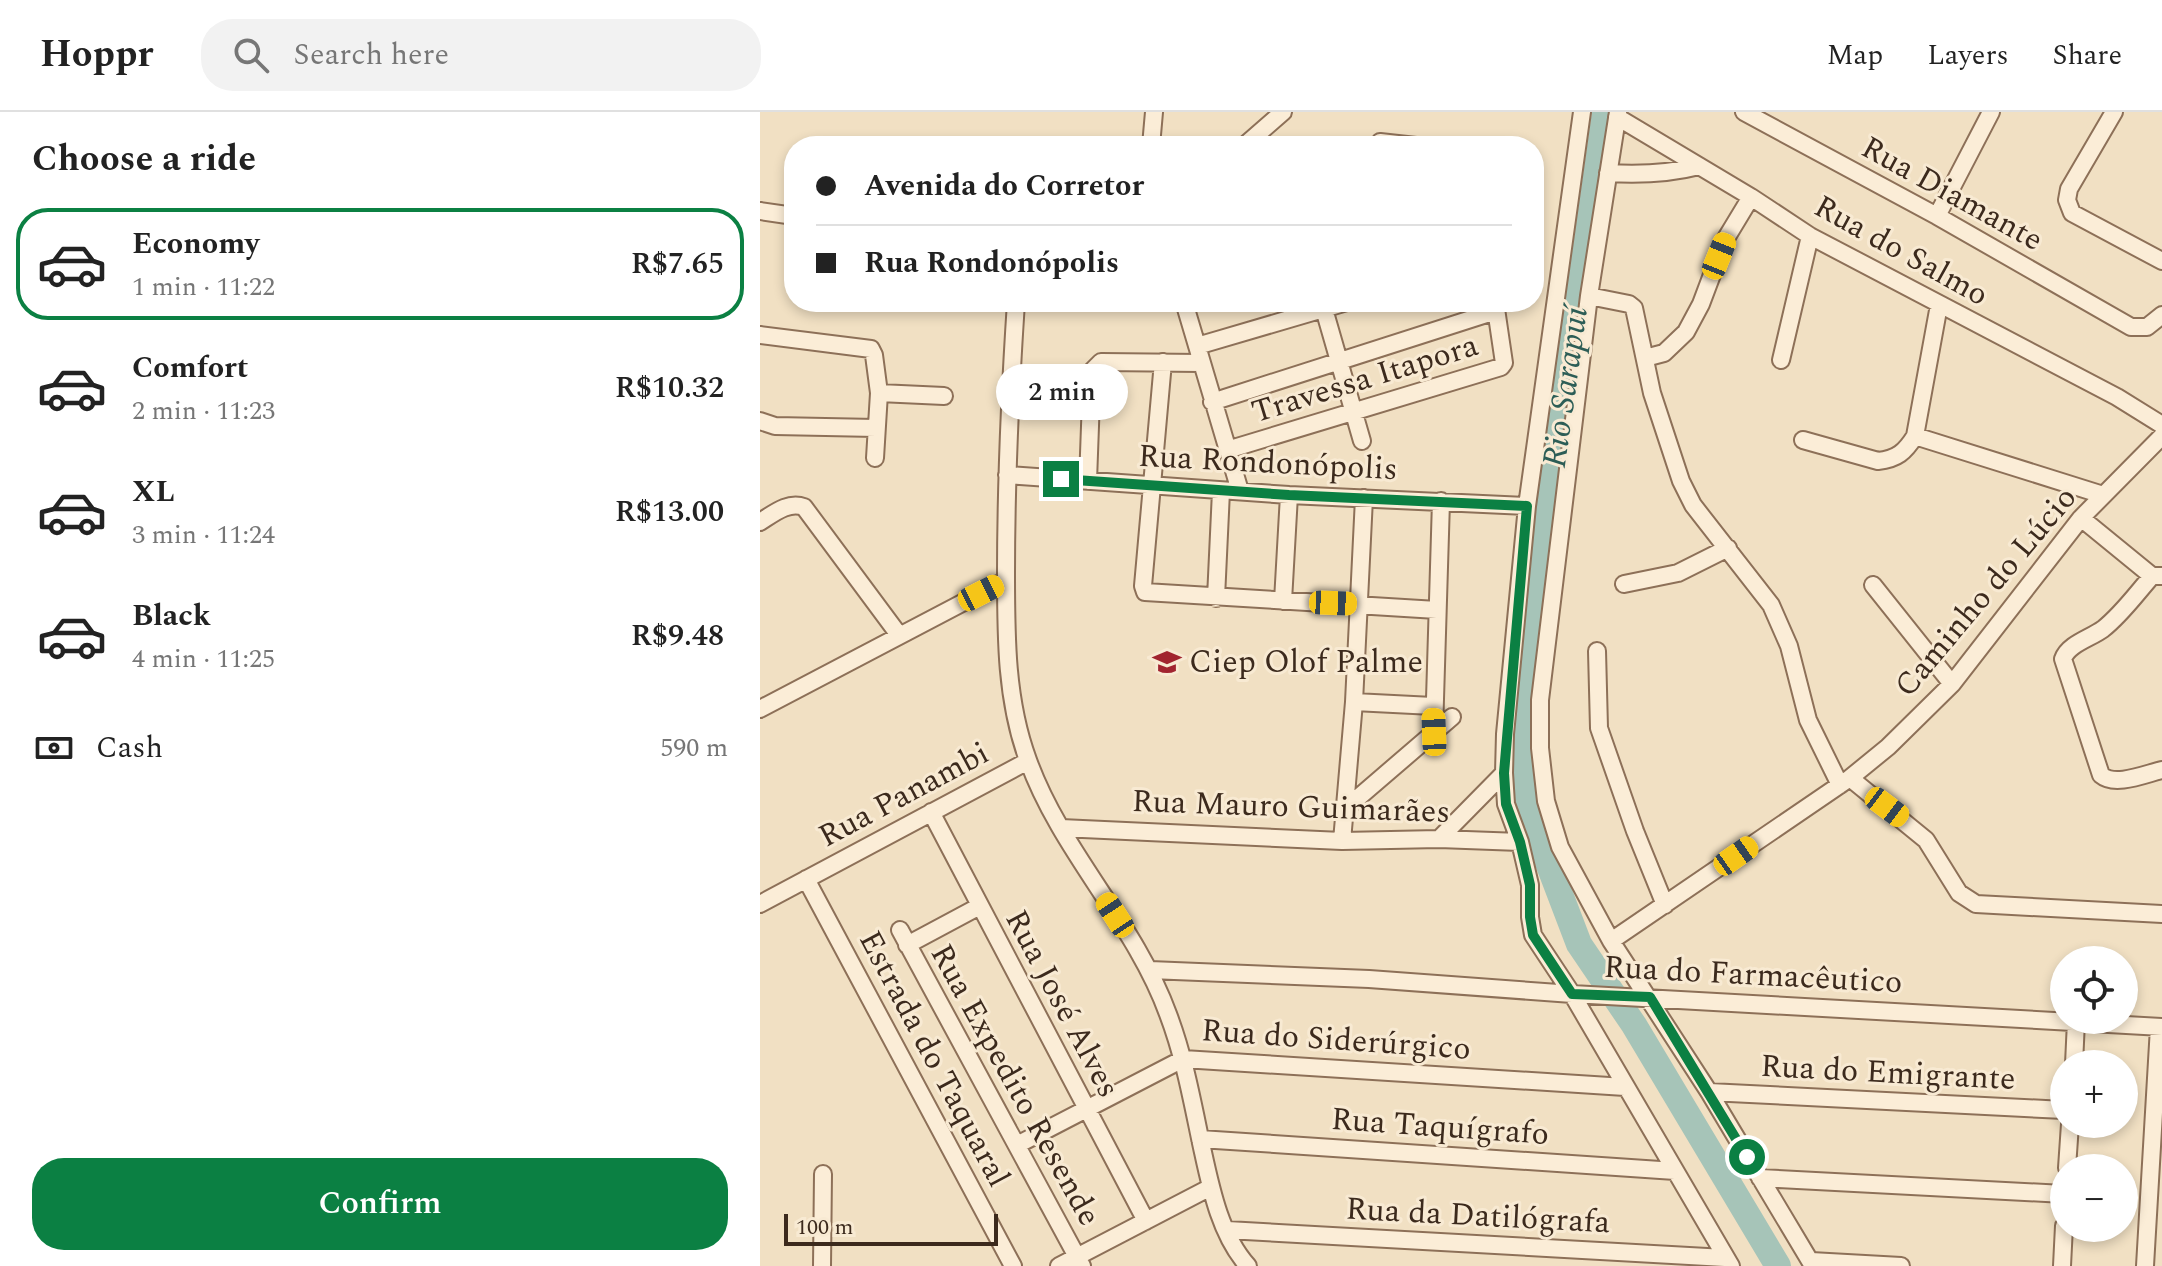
<!DOCTYPE html>
<html lang="en">
<head>
<meta charset="utf-8">
<style>
	body { margin:0; font-family:Spectral,serif; background:#f2f2f2; color:#222; height:100vh; display:flex; flex-direction:column; font-size:30px; white-space:nowrap }
	* { box-sizing:border-box; margin:0 }
	p { font-size:26px; color:#767676 }
	.icon { flex:none; width:44px; height:44px; fill:none; stroke:currentColor; stroke-width:2; stroke-linecap:round; stroke-linejoin:round }
	.map { position:relative; flex:1; overflow:hidden }
	.panel { display:flex; flex-direction:column; background:#fff; width:760px }
	.panel>* { flex:none }
	.banner { position:absolute; left:24px; top:24px; width:760px; height:176px; border-radius:32px; box-shadow:0 4px 12px #0003; display:grid; align-content:center; height:176px; padding:0 32px; background:#fff }
	.buttons { position:absolute; left:1290px; top:834px; display:grid; gap:16px }
	.buttons a { display:grid; place-items:center; width:88px; height:88px; border-radius:50%; background:#fff; box-shadow:0 4px 12px #0003; font-size:40px }
	.scale { position:absolute; left:24px; bottom:20px; width:214px; box-sizing:border-box; padding-left:8px; border:4px solid #3c2a1d; border-top:0; font-size:22px; line-height:28px; white-space:nowrap; color:#3c2a1d; -webkit-text-stroke:6px #f8ead3; paint-order:stroke }
	.end { position:absolute; width:36px; height:36px; margin:-18px; border:10px solid #0b8043; background:#fff; box-shadow:0 0 0 4px #fff }
	.from { border-radius:50% }
	.bubble { position:absolute; height:56px; border-radius:28px; background:#fff; box-shadow:0 4px 12px #0003; font-size:26px; font-weight:600; line-height:56px; text-align:center }
	.car { position:absolute; width:24px; height:48px; margin:-24px -12px; border-radius:10px; box-shadow:0 0 6px 2px #0007; background:linear-gradient(#f5c518 24%,#345 0 40%,#f5c518 0 76%,#345 0 86%,#f5c518 0) }
	.banner b { display:flex; align-items:center; gap:28px; height:76px; font-size:30px }
	.banner b+b { border-top:2px solid #e0e0e0 }
	.banner i { width:20px; height:20px; background:#222 }
	ul { padding:0; list-style:none }
	li { display:flex; align-items:center; gap:24px; height:112px; margin:0 16px 12px; padding:0 16px; border:4px solid transparent; border-radius:32px }
	li div { flex:1 }
	li b { display:block; font-size:30px }
	li em { font-style:normal; font-weight:600 }
	li.active { border-color:#0b8043 }
	li>.icon { width:72px; height:72px; stroke-width:1.5 }
	h2 { padding:0 32px; font-size:36px; line-height:96px }
	.pay { display:flex; align-items:center; gap:20px; height:88px; padding:0 32px; font-size:30px }
	.pay p { margin-inline-start:auto }
	.action { display:flex; gap:16px; margin-top:auto; padding:16px 32px }
	.action a { flex:1; height:92px; border-radius:32px; background:#0b8043; color:#fff; font-size:32px; font-weight:600; line-height:92px; text-align:center }
	header { display:flex; align-items:center; gap:48px; box-sizing:border-box; height:112px; padding:0 40px; background:#fff; border-bottom:2px solid #e0e0e0 }
	header strong { font-size:38px }
	nav { display:flex; gap:44px; margin-inline-start:auto; font-size:28px }
	.search { width:560px; height:72px; background:#f2f2f2; display:flex; align-items:center; gap:20px; box-sizing:border-box; padding:0 28px; border-radius:32px; color:#767676; font-size:30px }
	main { display:flex; flex:1; min-height:0 }
	.map>svg:first-child { display:block }
</style>
</head>
<body>
<header>
<strong>Hoppr</strong>
<div class="search"><svg class="icon" aria-label="search" viewBox="0 0 24 24"><circle cx="10" cy="10" r="6"/><path d="M15 15l6 6"/></svg>Search here</div>
<nav><a>Map</a><a>Layers</a><a>Share</a></nav>
</header>
<main>
<section class="panel">
<h2>Choose a ride</h2>
<ul>
<li class="active"><svg class="icon" aria-label="car" viewBox="0 0 24 24"><path d="M5 17H2v-5l4-1 3-4h7l3 4 3 1v5h-3M9 17h6M6 11h13"/><circle cx="7" cy="17" r="2"/><circle cx="17" cy="17" r="2"/></svg><div><b>Economy</b><p>1 min · 11:22</p></div><em>R$7.65</em></li>
<li><svg class="icon" aria-label="car" viewBox="0 0 24 24"><path d="M5 17H2v-5l4-1 3-4h7l3 4 3 1v5h-3M9 17h6M6 11h13"/><circle cx="7" cy="17" r="2"/><circle cx="17" cy="17" r="2"/></svg><div><b>Comfort</b><p>2 min · 11:23</p></div><em>R$10.32</em></li>
<li><svg class="icon" aria-label="car" viewBox="0 0 24 24"><path d="M5 17H2v-5l4-1 3-4h7l3 4 3 1v5h-3M9 17h6M6 11h13"/><circle cx="7" cy="17" r="2"/><circle cx="17" cy="17" r="2"/></svg><div><b>XL</b><p>3 min · 11:24</p></div><em>R$13.00</em></li>
<li><svg class="icon" aria-label="car" viewBox="0 0 24 24"><path d="M5 17H2v-5l4-1 3-4h7l3 4 3 1v5h-3M9 17h6M6 11h13"/><circle cx="7" cy="17" r="2"/><circle cx="17" cy="17" r="2"/></svg><div><b>Black</b><p>4 min · 11:25</p></div><em>R$9.48</em></li>
</ul>
<div class="pay"><svg class="icon" aria-label="cash" viewBox="0 0 24 24"><path d="M3 7h18v10H3z"/><circle cx="12" cy="12" r="2"/></svg>Cash<p>590 m</p></div>
<div class="action"><a>Confirm</a></div>
</section>
<div class="map">
<svg width="1402" height="1154" viewBox="0 0 1402 1154">
	<rect width="100%" height="100%" fill="#f1e0c3"/>
	<g fill="none" stroke-linecap="round" stroke-linejoin="round">
		<path stroke="#a6c4b8" stroke-width="26" d="M 845,0 L 769,535 L 760,621 L 766,693 L 819,832 L 874,913 L 1018,1154"/>
		<defs>
			<path id="minor" d="M 822,0 L 767,394 L 745,622 L 744,661 L 746,692 L 760,730 L 770,773 L 770,805 L 773,823 L 812,882 L 971,1154
				M 858,0 L 829,184 L 780,588 L 780,636 L 786,689 L 800,735 L 851,829 L 949,980 L 1053,1154
				M 984,0 L 1177,104 L 1371,215 L 1387,215 L 1402,203
				M 1354,0 L 1309,77 L 1307,88 L 1312,101 L 1402,149
				M 857,5 L 991,85 L 1050,124 L 1357,285 L 1402,313
				M 620,30 L 656,34
				M 391,34 L 394,0
				M 484,34 L 523,0
				M 848,61 C 880,63 908,62 939,54
				M 0,99 L 34,104
				M 1177,104 L 1231,0
				M 829,184 L 869,192 L 874,196 L 892,281 L 921,369 L 933,393 L 1011,493 L 1029,534 L 1048,608 L 1080,673
				M 256,190 C 250,281 246,371 246,462 C 246,525 246,589 268,648 C 301,740 375,811 408,902 C 424,944 432,988 441,1031 C 450,1072 459,1122 488,1154
				M 424,190 L 480,379
				M 564,197 L 602,329
				M 0,223 L 111,237 L 114,243 L 119,281 L 115,346
				M 437,234 L 587,190
				M 885,246 L 904,241 L 926,220 L 941,192 L 965,128 L 991,85
				M 1021,248 L 1050,124
				M 403,250 L 383,474 L 385,480 L 677,498
				M 119,281 L 184,284
				M 452,290 L 736,199
				M 0,309 L 15,314 L 116,316
				M 1155,324 L 1343,383
				M 1043,328 L 1118,349 C 1137,347 1145,340 1155,324 L 1179,193
				M 467,338 L 741,255 L 744,251 L 735,190
				M 247,363 L 529,383 L 767,394
				M 328,369 L 332,259 L 341,250 L 441,251
				M 1321,406 L 1392,464
				M 0,410 C 13,402 28,389 44,395 L 139,523
				M 1402,464 L 1392,464 C 1376,482 1362,502 1343,517 C 1331,526 1308,532 1303,547 L 1341,663 C 1355,675 1385,662 1402,658
				M 864,472 L 918,461 L 968,436
				M 1113,473 L 1192,572
				M 456,486 L 461,379
				M 523,489 L 529,383
				M 837,539 L 839,616 L 875,719 L 905,793
				M 594,590 L 673,594
				M 0,597 L 246,468
				M 674,620 L 681,389
				M 1090,666 L 1166,728 L 1199,781 L 1216,792 L 1402,802
				M 585,697 L 692,605
				M 171,700 L 386,1109
				M 301,716 L 582,729 L 679,727 L 760,730
				M 679,727 L 744,661
				M 582,729 L 594,590 L 604,386
				M 46,767 L 253,1154
				M 0,792 L 268,649
				M 140,818 L 322,1154
				M 851,829 L 1090,666 L 1128,635 L 1192,572 L 1321,406 L 1402,324
				M 147,833 L 218,795
				M 390,858 L 609,867 L 812,882 L 1402,915
				M 1314,952 L 1316,909
				M 949,980 L 1304,998
				M 440,1027 L 915,1059
				M 257,1033 L 423,947 L 865,975
				M 1307,1056 L 1310,1012
				M 1000,1066 L 1304,1082
				M 467,1118 L 965,1146
				M 1051,1149 L 1141,1154
				M 62,1154 L 63,1062
				M 299,1154 L 451,1075
				M 1302,1154 L 1304,1114
				M 1385,1154 L 1399,915"/>
		</defs>
		<use href="#minor" stroke="#8d7058" stroke-width="20"/>
		<use href="#minor" stroke="#fbedd7" stroke-width="16"/>
	</g>
	<g fill="none" stroke-linecap="round" stroke-linejoin="round">
		<path stroke="#0b8043" stroke-width="10" d="M 301,367 L 529,383 L 767,394 L 744,661 L 746,692 L 760,730 L 770,773 L 770,805 L 773,823 L 812,882 L 890,885 L 987,1045"/>
	</g>
	<defs>
		<symbol id="school-bare" viewBox="-9 -9 18 18"><path d="M0-5L7-2L0 1L-7-2ZM-4 1L0 2.5L4 1V4Q0 6-4 4Z" fill="#a1242f" stroke="#f8ead3" stroke-width="2.5" paint-order="stroke"/></symbol>
	</defs>
	<g fill-rule="evenodd">
		<use href="#school-bare" x="387" y="530" width="40" height="40"/>
	</g>
	<g text-anchor="middle" dominant-baseline="central" stroke-width="6" stroke-linejoin="round" paint-order="stroke">
		<g font-size="32" fill="#3c2a1d" stroke="#f8ead3">
			<text transform="translate(1192 82) rotate(29)">Rua Diamante</text>
			<text transform="translate(1141 139) rotate(29)">Rua do Salmo</text>
			<text transform="translate(605 267) rotate(-17)">Travessa Itapora</text>
			<text transform="translate(508 351) rotate(3)">Rua Rondonópolis</text>
			<text transform="translate(1226 480) rotate(-50)">Caminho do Lúcio</text>
			<text transform="translate(144 683) rotate(-28)">Rua Panambi</text>
			<text transform="translate(531 695) rotate(2)">Rua Mauro Guimarães</text>
			<text transform="translate(993 863) rotate(3)">Rua do Farmacêutico</text>
			<text transform="translate(302 892) rotate(62)">Rua José Alves</text>
			<text transform="translate(576 928) rotate(4)">Rua do Siderúrgico</text>
			<text transform="translate(174 947) rotate(62)">Estrada do Taquaral</text>
			<text transform="translate(1128 961) rotate(3)">Rua do Emigrante</text>
			<text transform="translate(255 973) rotate(61)">Rua Expedito Resende</text>
			<text transform="translate(680 1015) rotate(4)">Rua Taquígrafo</text>
			<text transform="translate(718 1104) rotate(3)">Rua da Datilógrafa</text>
		</g>
		<g font-size="32" fill="#3c2a1d" stroke="#f8ead3" text-anchor="start">
			<text x="429" y="550">Ciep Olof Palme</text>
		</g>
		<g font-size="34" font-style="italic" fill="#2c5d56" stroke="#f8ead3">
			<text transform="translate(806 275) rotate(-82)">Rio Sarapuí</text>
		</g>
	</g>
</svg>
<div class="buttons">
<a><svg class="icon" aria-label="locate" viewBox="0 0 24 24"><circle cx="12" cy="12" r="6"/><path d="M12 2v4M12 18v4M2 12h4M18 12h4"/></svg></a>
<a>+</a>
<a>−</a>
</div>
<div class="scale">100 m</div>
<i class="end from" style="left:987px;top:1045px"></i>
<i class="end" style="left:301px;top:367px"></i>
<div class="bubble" style="left:236px;top:252px;width:132px">2 min</div>
<i class="car" style="left:959px;top:144px;rotate:22deg"></i>
<i class="car" style="left:221px;top:481px;rotate:63deg"></i>
<i class="car" style="left:573px;top:491px;rotate:92deg"></i>
<i class="car" style="left:674px;top:620px;rotate:358deg"></i>
<i class="car" style="left:1127px;top:695px;rotate:127deg"></i>
<i class="car" style="left:976px;top:744px;rotate:55deg"></i>
<i class="car" style="left:355px;top:803px;rotate:327deg"></i>
<div class="banner">
<b><i class="from"></i>Avenida do Corretor</b>
<b><i></i>Rua Rondonópolis</b>
</div>
</div>
</main>
</body>
</html>
